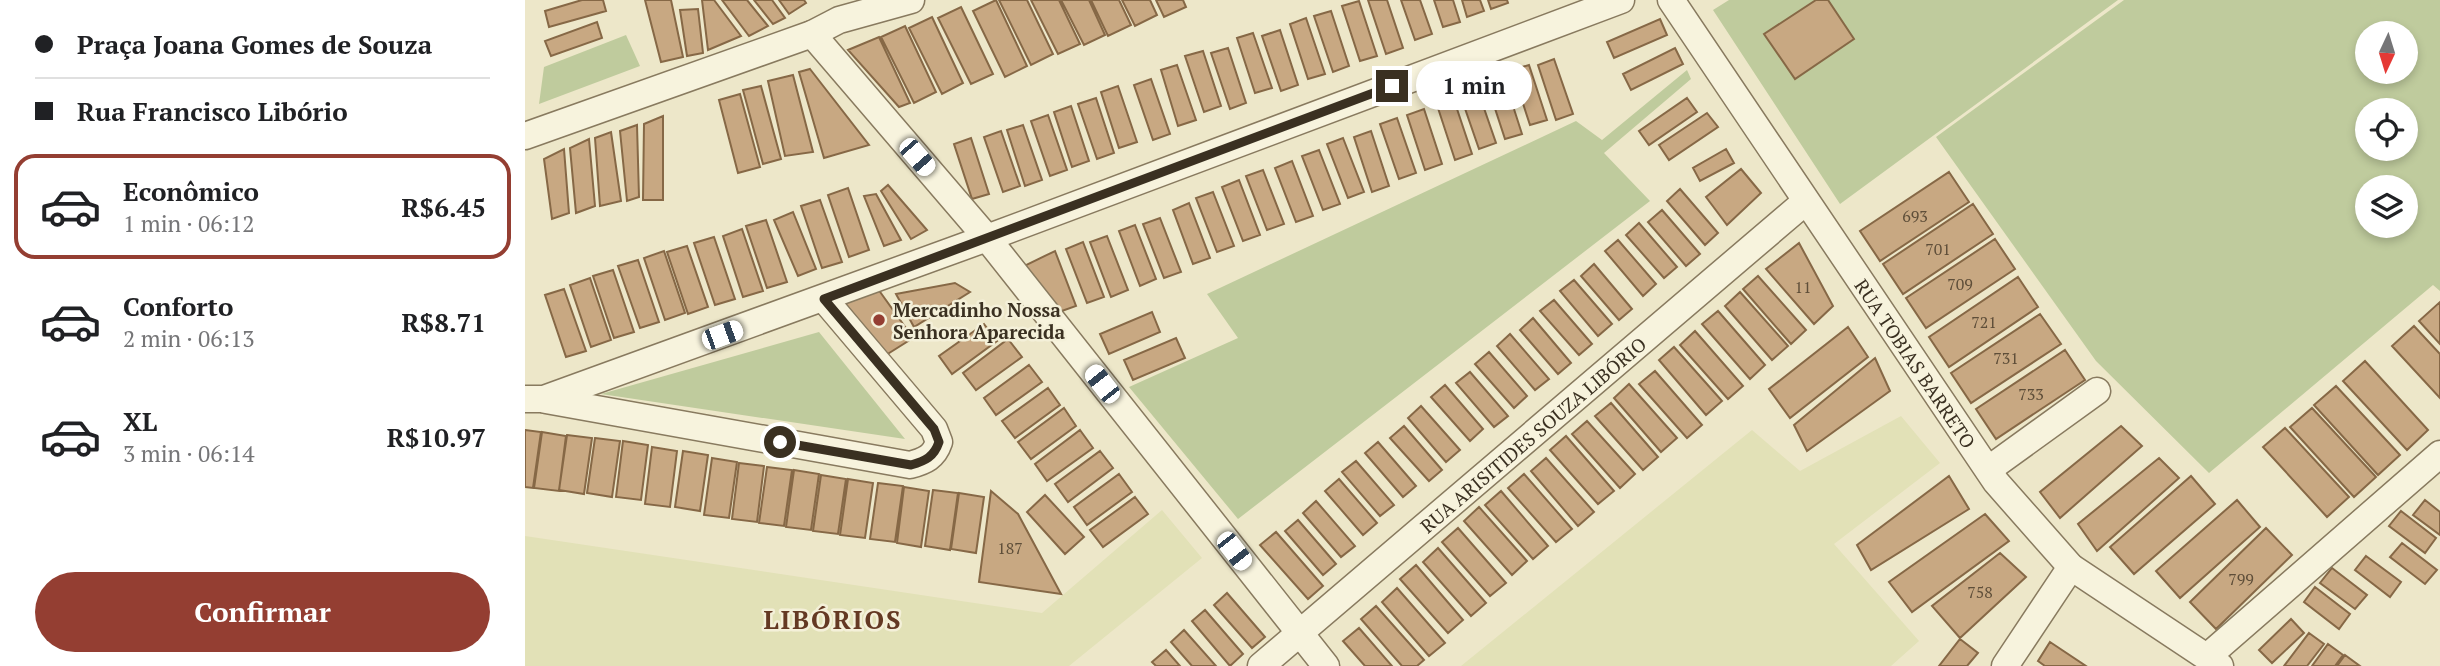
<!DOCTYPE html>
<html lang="pt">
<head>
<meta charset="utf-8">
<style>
	body { margin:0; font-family:"PT Serif",serif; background:#f2f2f2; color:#202124; height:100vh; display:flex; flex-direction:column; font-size:26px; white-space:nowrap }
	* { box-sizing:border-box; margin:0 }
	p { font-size:23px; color:#757577 }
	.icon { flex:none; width:38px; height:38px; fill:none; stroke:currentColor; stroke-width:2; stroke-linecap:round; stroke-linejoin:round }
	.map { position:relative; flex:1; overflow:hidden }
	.side { display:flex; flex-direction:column; background:#fff; width:525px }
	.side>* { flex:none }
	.top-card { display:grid; align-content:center; height:154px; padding:0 35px; background:#fff }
	.needle { width:46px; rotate:184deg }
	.tools { position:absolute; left:1830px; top:21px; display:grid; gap:14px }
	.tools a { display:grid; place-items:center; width:63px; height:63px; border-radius:50%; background:#fff; box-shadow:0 4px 10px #0003; font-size:35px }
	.end { position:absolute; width:32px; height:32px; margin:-16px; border:9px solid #3a3021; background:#fff; box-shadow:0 0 0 4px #fff }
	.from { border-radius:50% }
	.bubble { position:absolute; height:49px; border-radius:24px; background:#fff; box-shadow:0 4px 10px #0003; font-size:23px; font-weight:600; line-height:49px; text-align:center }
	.car { position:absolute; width:21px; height:42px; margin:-21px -10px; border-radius:9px; box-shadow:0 0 5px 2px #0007; background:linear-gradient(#fff 24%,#345 0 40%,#fff 0 76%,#345 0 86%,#fff 0) }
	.top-card b { display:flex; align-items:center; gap:24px; height:66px; font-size:26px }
	.top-card b+b { border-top:2px solid #e0e0e0 }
	.top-card i { width:18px; height:18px; background:#202124 }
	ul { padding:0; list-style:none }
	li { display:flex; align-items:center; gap:21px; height:105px; margin:0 14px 10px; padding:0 21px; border:4px solid transparent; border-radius:21px }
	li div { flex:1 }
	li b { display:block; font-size:26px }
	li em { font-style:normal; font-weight:600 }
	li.current { border-color:#943e32 }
	li>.icon { width:63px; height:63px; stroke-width:1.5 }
	.action { display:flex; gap:14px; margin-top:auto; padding:14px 35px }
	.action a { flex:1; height:80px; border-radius:42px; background:#943e32; color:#fff; font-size:28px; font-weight:600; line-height:80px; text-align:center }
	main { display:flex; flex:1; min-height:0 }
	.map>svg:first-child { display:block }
</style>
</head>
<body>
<main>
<section class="side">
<div class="top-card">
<b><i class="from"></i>Praça Joana Gomes de Souza</b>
<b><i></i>Rua Francisco Libório</b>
</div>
<ul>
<li class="current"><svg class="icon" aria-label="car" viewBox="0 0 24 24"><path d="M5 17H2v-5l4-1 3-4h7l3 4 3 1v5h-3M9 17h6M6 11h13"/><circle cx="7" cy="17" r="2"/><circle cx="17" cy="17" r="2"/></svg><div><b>Econômico</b><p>1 min · 06:12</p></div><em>R$6.45</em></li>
<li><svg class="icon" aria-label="car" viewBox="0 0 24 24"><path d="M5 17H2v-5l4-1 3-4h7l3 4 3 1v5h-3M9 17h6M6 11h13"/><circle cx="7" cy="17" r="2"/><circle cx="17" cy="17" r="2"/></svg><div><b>Conforto</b><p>2 min · 06:13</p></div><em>R$8.71</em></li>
<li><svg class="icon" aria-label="car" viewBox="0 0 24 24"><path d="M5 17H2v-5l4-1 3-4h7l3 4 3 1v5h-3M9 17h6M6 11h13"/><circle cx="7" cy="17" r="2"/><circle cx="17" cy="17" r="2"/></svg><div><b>XL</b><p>3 min · 06:14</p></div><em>R$10.97</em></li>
</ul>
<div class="action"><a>Confirmar</a></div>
</section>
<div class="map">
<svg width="1915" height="666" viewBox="0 0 1915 666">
	<rect width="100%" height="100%" fill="#ede7c9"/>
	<path fill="#e2e1b7" d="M 1376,416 L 1415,463 L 1309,544 L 1394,641 L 1366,666 L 936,666 L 1227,430 L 1275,471 Z
		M 637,510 L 677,558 L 544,666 L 0,666 L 0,536 L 517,613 Z"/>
	<path fill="#bfcb9d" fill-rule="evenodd" d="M 1204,0 L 1593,0 L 1315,204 L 1188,10 Z
		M 1599,0 L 1915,0 L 1915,291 L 1908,285 L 1684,473 L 1571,361 L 1411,137 ZM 1881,33 L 1881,72 L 1843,72 L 1843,33 ZM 1881,110 L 1881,149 L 1843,149 L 1843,110 ZM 1881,187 L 1881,226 L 1843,226 L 1843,187 Z
		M 101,35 L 115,66 L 14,104 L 19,67 Z
		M 1162,70 L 1166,79 L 1079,153 L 1125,201 L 713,519 L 604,387 L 713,338 L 682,294 L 1051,121 L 1077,140 Z
		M 294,332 L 380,439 L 76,394 Z"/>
	<path fill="#c8a882" stroke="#866846" stroke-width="2" d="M 57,0 L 78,0 L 81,11 L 24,27 L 20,11 Z
		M 120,0 L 146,0 L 158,57 L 136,62 Z
		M 177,0 L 189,0 L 216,36 L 183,50 Z
		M 197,0 L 222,0 L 243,26 L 224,36 Z
		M 229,0 L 247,0 L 260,18 L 248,24 Z
		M 254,0 L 279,0 L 281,3 L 264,14 Z
		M 471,0 L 502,66 L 480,77 L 448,11 Z
		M 474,0 L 502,0 L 528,54 L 506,65 Z
		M 506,0 L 534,0 L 555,44 L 533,54 Z
		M 536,0 L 564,0 L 580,35 L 559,45 Z
		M 566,0 L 594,0 L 606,25 L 583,36 Z
		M 597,0 L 625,0 L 632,15 L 610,26 Z
		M 631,0 L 658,0 L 661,7 L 639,17 Z
		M 843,0 L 862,0 L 878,48 L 861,54 Z
		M 876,0 L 895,0 L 907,34 L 890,40 Z
		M 909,0 L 928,0 L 935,22 L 918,27 Z
		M 937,0 L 955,0 L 959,11 L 942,17 Z
		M 963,0 L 982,0 L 983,3 L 966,9 Z
		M 1291,0 L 1303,0 L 1329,39 L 1270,79 L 1239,34 Z
		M 834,1 L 852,56 L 835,61 L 817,6 Z
		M 436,7 L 468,74 L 446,84 L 413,18 Z
		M 173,9 L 178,53 L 162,56 L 155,10 Z
		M 806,11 L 824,66 L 808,72 L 789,16 Z
		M 407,17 L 438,83 L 417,94 L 384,28 Z
		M 781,18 L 800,74 L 783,79 L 765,24 Z
		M 1135,19 L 1142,35 L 1089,58 L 1082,42 Z
		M 72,22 L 77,38 L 26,56 L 20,41 Z
		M 380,26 L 411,92 L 389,103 L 356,37 Z
		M 755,30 L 773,85 L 756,91 L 737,36 Z
		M 728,33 L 747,88 L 730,93 L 712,38 Z
		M 354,37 L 385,103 L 374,107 L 323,50 Z
		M 703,48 L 721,103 L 705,109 L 686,53 Z
		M 1150,48 L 1158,64 L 1106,90 L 1098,74 Z
		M 678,51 L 696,106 L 679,112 L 660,56 Z
		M 1029,59 L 1048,114 L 1031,120 L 1013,65 Z
		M 652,65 L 671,120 L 653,126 L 636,70 Z
		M 1004,65 L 1022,120 L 1005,125 L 987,70 Z
		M 285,69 L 344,145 L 299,158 L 274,72 Z
		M 268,75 L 288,152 L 260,156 L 243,81 Z
		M 979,78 L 997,134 L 980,139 L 962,84 Z
		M 626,79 L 645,134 L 628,140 L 609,85 Z
		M 236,86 L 256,159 L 238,164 L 218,90 Z
		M 593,86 L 612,142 L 594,148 L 576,92 Z
		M 952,88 L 971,143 L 954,149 L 935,94 Z
		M 215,94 L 235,167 L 213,173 L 194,100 Z
		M 571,98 L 589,153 L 572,159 L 553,104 Z
		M 1162,98 L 1172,112 L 1124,145 L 1114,131 Z
		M 929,100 L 947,154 L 930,160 L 912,105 Z
		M 546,106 L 564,161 L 547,167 L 529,112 Z
		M 899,109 L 917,164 L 900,170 L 882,115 Z
		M 1182,113 L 1193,127 L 1144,160 L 1134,145 Z
		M 523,115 L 542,170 L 525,176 L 506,121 Z
		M 138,116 L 138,200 L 118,200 L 119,124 Z
		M 872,118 L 891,173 L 874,179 L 855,124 Z
		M 112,125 L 114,197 L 102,201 L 95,131 Z
		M 498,125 L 517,180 L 500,186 L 482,130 Z
		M 476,131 L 495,186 L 478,192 L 459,137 Z
		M 846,131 L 864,186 L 847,192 L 829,137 Z
		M 86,132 L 96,201 L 75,206 L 70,138 Z
		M 446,138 L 464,194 L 447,199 L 429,144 Z
		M 818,138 L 839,192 L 823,198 L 802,144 Z
		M 64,139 L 70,206 L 51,213 L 45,148 Z
		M 39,149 L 44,213 L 27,219 L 19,159 Z
		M 1201,149 L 1209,163 L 1175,181 L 1168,168 Z
		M 794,150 L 815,204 L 798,210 L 777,156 Z
		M 767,161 L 788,216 L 771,222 L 750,168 Z
		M 1216,169 L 1236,193 L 1202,225 L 1181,197 Z
		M 738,170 L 759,224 L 742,230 L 721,176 Z
		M 1424,172 L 1444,202 L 1355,261 L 1335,231 Z
		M 714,180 L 735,235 L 718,241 L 697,187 Z
		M 363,185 L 402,230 L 386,239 L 356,191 Z
		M 323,188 L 344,250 L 324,257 L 303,195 Z
		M 1155,189 L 1193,233 L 1180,245 L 1142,201 Z
		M 688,192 L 709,246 L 692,252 L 671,198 Z
		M 351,194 L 376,240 L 359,246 L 339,196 Z
		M 295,200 L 317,262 L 297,268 L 276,206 Z
		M 664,203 L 685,258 L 668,264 L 648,210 Z
		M 1448,204 L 1468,234 L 1378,294 L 1358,264 Z
		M 1137,210 L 1175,254 L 1161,266 L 1123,222 Z
		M 268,212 L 291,269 L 273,276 L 249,220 Z
		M 635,218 L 656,272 L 639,278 L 618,224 Z
		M 241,220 L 262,282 L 242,288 L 221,226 Z
		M 1114,223 L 1152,267 L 1139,278 L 1101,235 Z
		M 610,225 L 631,279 L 615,286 L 594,231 Z
		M 217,229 L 238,291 L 218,297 L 198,236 Z
		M 582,236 L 603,290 L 586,297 L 565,242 Z
		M 189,237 L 210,299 L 190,305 L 169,243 Z
		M 1470,239 L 1490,269 L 1401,328 L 1381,298 Z
		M 1093,240 L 1131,284 L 1118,296 L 1080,251 Z
		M 558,242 L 579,297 L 562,303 L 541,249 Z
		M 1274,243 L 1308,306 L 1289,324 L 1241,269 Z
		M 162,246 L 183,307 L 163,314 L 142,252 Z
		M 139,251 L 160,313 L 140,320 L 119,258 Z
		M 530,251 L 551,306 L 534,312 L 499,266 Z
		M 113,260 L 134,322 L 115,328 L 93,266 Z
		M 1069,264 L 1107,309 L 1094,320 L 1056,276 Z
		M 88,270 L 109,332 L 89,338 L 68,276 Z
		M 1233,276 L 1281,330 L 1266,344 L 1218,289 Z
		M 1493,277 L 1513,307 L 1424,367 L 1404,337 Z
		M 65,278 L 86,340 L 66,347 L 45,285 Z
		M 1049,280 L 1087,324 L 1073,336 L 1035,291 Z
		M 430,283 L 445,292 L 389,327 L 371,294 Z
		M 39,289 L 61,351 L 41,357 L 20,295 Z
		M 353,289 L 388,338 L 361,355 L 319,302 Z
		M 1215,292 L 1263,346 L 1247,360 L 1200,306 Z
		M 1029,300 L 1067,344 L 1054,355 L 1015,311 Z
		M 1915,302 L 1915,344 L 1894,321 Z
		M 1193,311 L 1240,365 L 1225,379 L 1177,324 Z
		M 627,312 L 635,332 L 584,354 L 575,334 Z
		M 1515,314 L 1536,344 L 1446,403 L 1426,373 Z
		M 1008,318 L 1046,363 L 1033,374 L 995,330 Z
		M 459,324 L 472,341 L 427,374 L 414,356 Z
		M 1889,326 L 1915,354 L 1915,398 L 1867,346 Z
		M 1323,327 L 1343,357 L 1265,418 L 1244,389 Z
		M 1170,331 L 1218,386 L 1203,399 L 1155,345 Z
		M 985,334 L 1024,379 L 1010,390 L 972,346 Z
		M 651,338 L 660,358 L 608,380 L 599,360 Z
		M 483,339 L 497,357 L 451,390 L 438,373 Z
		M 1149,347 L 1197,401 L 1181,415 L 1134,360 Z
		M 1540,350 L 1560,380 L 1471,439 L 1451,409 Z
		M 964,352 L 1002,396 L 989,408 L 950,364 Z
		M 1350,358 L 1365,391 L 1282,451 L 1269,425 Z
		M 1840,361 L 1903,430 L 1882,450 L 1818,381 Z
		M 504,365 L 517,382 L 471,415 L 459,398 Z
		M 1130,371 L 1177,425 L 1162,438 L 1114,384 Z
		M 945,372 L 983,416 L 969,427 L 931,383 Z
		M 1104,384 L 1152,438 L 1136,452 L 1089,398 Z
		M 920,385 L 958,429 L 945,441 L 906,397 Z
		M 1811,386 L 1875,455 L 1853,475 L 1789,405 Z
		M 523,388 L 535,405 L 490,438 L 477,421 Z
		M 1086,403 L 1133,457 L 1118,470 L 1070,416 Z
		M 896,406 L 935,450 L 921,462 L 883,418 Z
		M 539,408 L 551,426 L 506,459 L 493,442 Z
		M 1787,408 L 1851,477 L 1829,497 L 1765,427 Z
		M 1062,421 L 1110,474 L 1095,488 L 1047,434 Z
		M 879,426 L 917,470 L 904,481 L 865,438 Z
		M 1596,426 L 1617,446 L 1535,518 L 1515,492 Z
		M 1760,428 L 1824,497 L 1802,517 L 1738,447 Z
		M 0,430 L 16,432 L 8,488 L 0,487 Z
		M 555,430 L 568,448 L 522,481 L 510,464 Z
		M 17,432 L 41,436 L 34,491 L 9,488 Z
		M 42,435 L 67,438 L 59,494 L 34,490 Z
		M 1041,436 L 1089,491 L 1073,504 L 1025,450 Z
		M 70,438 L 95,441 L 87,497 L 62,493 Z
		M 98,441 L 123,445 L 116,500 L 91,497 Z
		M 853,442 L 891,486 L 878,497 L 840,453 Z
		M 127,447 L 152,451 L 145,507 L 120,504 Z
		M 158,451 L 183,455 L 175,511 L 150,507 Z
		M 575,451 L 588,468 L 543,502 L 530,484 Z
		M 187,458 L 212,462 L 204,518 L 179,515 Z
		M 1021,458 L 1069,512 L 1053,526 L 1006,471 Z
		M 1634,458 L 1654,478 L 1572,551 L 1553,524 Z
		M 831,461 L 869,505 L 855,516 L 817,472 Z
		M 214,463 L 239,466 L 232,522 L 207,519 Z
		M 242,467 L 267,470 L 259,526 L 234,523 Z
		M 269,470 L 294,474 L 286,530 L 261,527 Z
		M 594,474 L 607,492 L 562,525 L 549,507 Z
		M 999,474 L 1047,529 L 1031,542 L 983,488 Z
		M 296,475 L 321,479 L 313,534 L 288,531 Z
		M 1424,476 L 1444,509 L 1346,570 L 1332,545 Z
		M 1666,476 L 1690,504 L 1609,574 L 1585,547 Z
		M 323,479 L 348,483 L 340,538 L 315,535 Z
		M 814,479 L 852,523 L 838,535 L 800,491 Z
		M 353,483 L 378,486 L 370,542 L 345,539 Z
		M 379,487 L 404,491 L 396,547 L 372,543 Z
		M 408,490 L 433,493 L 425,550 L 400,546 Z
		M 466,491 L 493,514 L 536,594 L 454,582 Z
		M 976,491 L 1023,546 L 1008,559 L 960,505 Z
		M 434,493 L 459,497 L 451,553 L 426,549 Z
		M 520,495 L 559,537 L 540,554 L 502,512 Z
		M 610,497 L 623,514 L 578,547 L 565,530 Z
		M 1712,500 L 1735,527 L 1655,598 L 1631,571 Z
		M 1900,500 L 1915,512 L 1915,535 L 1888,515 Z
		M 791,501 L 830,546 L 816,557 L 778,513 Z
		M 954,507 L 1002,561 L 987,575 L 939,521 Z
		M 1876,511 L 1911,538 L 1900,553 L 1864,526 Z
		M 1460,514 L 1484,541 L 1387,612 L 1364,582 Z
		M 773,520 L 811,564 L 798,575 L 760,531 Z
		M 933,528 L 981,583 L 965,596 L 917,542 Z
		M 1741,528 L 1767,555 L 1691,629 L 1665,602 Z
		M 751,532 L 798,586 L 783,599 L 735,545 Z
		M 1877,543 L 1912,570 L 1900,584 L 1865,557 Z
		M 913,548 L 961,603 L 946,616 L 898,562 Z
		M 1475,553 L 1501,577 L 1435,638 L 1407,606 Z
		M 1841,556 L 1876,582 L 1865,597 L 1830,570 Z
		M 891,565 L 938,620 L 923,633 L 875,579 Z
		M 1807,568 L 1842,595 L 1830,609 L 1795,583 Z
		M 1790,587 L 1825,614 L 1814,629 L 1779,602 Z
		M 872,588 L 920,643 L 904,656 L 857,602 Z
		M 702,593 L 740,637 L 727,648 L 689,605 Z
		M 851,606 L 899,660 L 892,666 L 877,666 L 836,619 Z
		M 680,610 L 718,654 L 705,666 L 667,621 Z
		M 1766,619 L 1779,633 L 1747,663 L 1734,650 Z
		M 834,628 L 867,666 L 840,666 L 818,641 Z
		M 659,630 L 691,666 L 667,666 L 646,642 Z
		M 1784,633 L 1799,644 L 1782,666 L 1759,666 Z
		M 1435,639 L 1453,653 L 1442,666 L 1414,666 Z
		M 1525,642 L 1561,666 L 1520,666 L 1513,661 Z
		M 1803,644 L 1818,655 L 1810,666 L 1787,666 Z
		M 641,650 L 655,666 L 631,666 L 627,662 Z
		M 1820,655 L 1835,666 L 1812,666 Z"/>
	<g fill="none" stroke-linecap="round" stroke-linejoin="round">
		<defs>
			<g id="street">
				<path id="s1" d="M 1146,0 L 1471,482 L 1546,567 L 1695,666"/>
				<path d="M 287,34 L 462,238 L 801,666"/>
				<path d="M 0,136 L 287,34 L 314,20 L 386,0"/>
				<path d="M 0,399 L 19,399 L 462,238 L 1096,0"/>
				<path d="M 21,400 L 385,465 C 400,461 409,457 414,442 L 409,429 L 299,299"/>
				<path d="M 1464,469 L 1572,391"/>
				<path d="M 1682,657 L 1915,454"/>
				<path id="s2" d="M 736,666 L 1280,202"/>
				<path d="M 1480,666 L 1546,567"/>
			</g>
		</defs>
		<use href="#street" stroke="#887a5f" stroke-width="29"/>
		<use href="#street" stroke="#f7f3dd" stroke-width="26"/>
	</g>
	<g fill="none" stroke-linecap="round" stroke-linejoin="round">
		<path stroke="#3a3021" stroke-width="9" d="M 255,442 L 386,465 C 400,461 409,457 414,442 L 409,429 L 299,299 L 867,86"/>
	</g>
	<circle fill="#943e32" stroke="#f4f0d9" stroke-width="2.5" cx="354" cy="320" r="7"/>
	<g text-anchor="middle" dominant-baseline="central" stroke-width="5" stroke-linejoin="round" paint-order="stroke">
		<g font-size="16" fill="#5e4e39">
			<text x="1390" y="216">693</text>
			<text x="1413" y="249">701</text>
			<text x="1435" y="284">709</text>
			<text x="1278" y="287">11</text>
			<text x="1459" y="322">721</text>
			<text x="1481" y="358">731</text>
			<text x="1506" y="394">733</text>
			<text x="485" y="548">187</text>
			<text x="1716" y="579">799</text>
			<text x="1455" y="592">758</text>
		</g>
		<g font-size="19" font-weight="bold" fill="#3a3021" stroke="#f4f0d9" text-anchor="start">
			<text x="368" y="309">Mercadinho Nossa<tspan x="368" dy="22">Senhora Aparecida</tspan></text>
		</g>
		<g font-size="19" fill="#3a3021" stroke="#f4f0d9">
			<text stroke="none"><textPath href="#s1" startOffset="438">RUA TOBIAS BARRETO</textPath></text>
			<text stroke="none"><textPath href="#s2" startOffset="357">RUA ARISITIDES SOUZA LIBÓRIO</textPath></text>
		</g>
		<g font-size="26" font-weight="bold" letter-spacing="2" fill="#643923" stroke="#f4f0d9">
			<text x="308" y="619">LIBÓRIOS</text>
		</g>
	</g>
</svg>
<div class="tools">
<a><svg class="needle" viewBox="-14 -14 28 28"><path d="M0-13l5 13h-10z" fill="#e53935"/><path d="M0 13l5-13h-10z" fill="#757577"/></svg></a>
<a><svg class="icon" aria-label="locate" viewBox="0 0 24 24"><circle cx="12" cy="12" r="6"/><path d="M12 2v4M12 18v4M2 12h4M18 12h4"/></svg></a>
<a><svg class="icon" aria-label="layers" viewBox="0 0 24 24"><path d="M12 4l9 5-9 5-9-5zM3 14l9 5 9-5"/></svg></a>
</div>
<i class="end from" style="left:255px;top:442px"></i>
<i class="end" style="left:867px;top:86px"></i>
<div class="bubble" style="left:891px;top:61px;width:116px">1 min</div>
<i class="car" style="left:392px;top:157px;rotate:139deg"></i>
<i class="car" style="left:197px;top:335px;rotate:70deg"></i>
<i class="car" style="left:577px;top:384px;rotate:322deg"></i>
<i class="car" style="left:709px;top:551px;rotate:142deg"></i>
</div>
</main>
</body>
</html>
